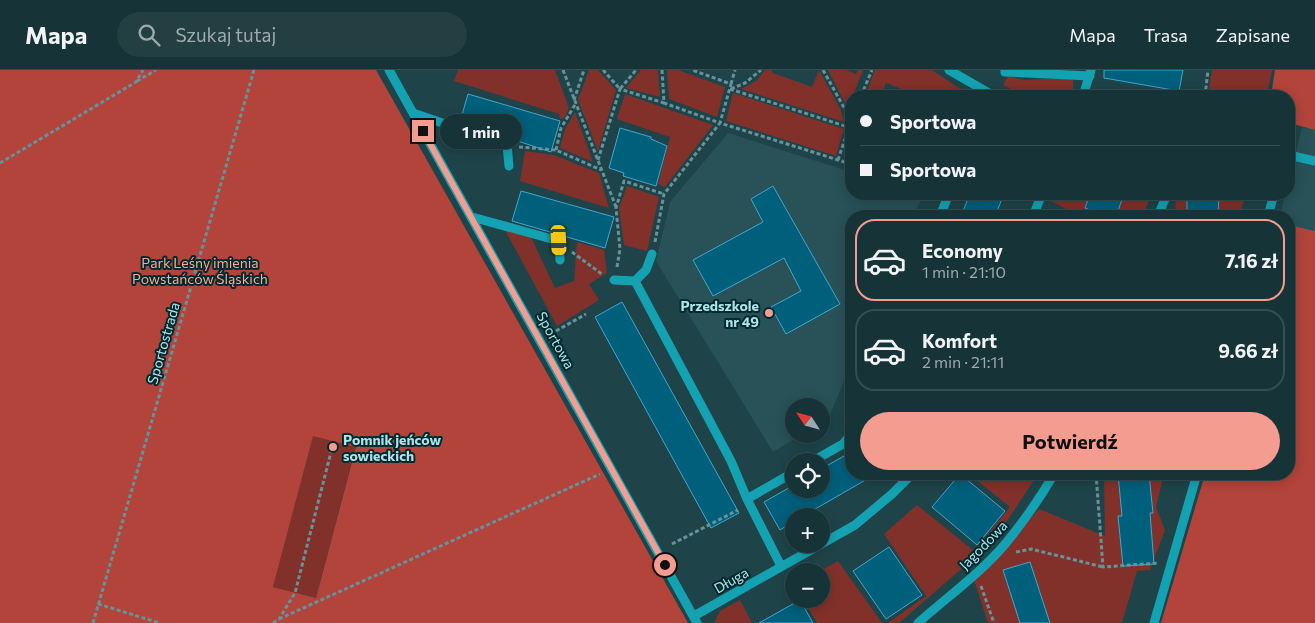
<!DOCTYPE html>
<html lang="pl">
<head>
<meta charset="utf-8">
<style>
	body { margin:0; font-family:Commissioner,sans-serif; background:#233f42; color:#f1f3f6; height:100vh; display:flex; flex-direction:column; font-size:19px; white-space:nowrap }
	* { box-sizing:border-box; margin:0 }
	p { font-size:16px; color:#9eaaad }
	.icon { flex:none; width:28px; height:28px; fill:none; stroke:currentColor; stroke-width:2; stroke-linecap:round; stroke-linejoin:round }
	.map { position:relative; flex:1; overflow:hidden }
	.sheet { position:absolute; left:845px; top:140px; width:450px; height:270px; display:flex; flex-direction:column; background:#163337; border-radius:20px; box-shadow:0 2px 12px #0003,0 0 0 1px #354e52 }
	.sheet>* { flex:none }
	.banner { position:absolute; left:845px; top:20px; width:450px; height:110px; border-radius:20px; box-shadow:0 2px 12px #0003,0 0 0 1px #354e52; display:grid; align-content:center; height:110px; padding:0 15px; background:#163337 }
	.needle { width:32px; rotate:306deg }
	.fabs { position:absolute; left:785px; top:328px; display:grid; gap:10px }
	.fabs a { display:grid; place-items:center; width:45px; height:45px; border-radius:50%; background:#163337; box-shadow:0 2px 12px #0003,0 0 0 1px #354e52; font-size:25px }
	.end { position:absolute; width:22px; height:22px; margin:-11px; border:6px solid #f59c91; background:#111; box-shadow:0 0 0 2px #111 }
	.from { border-radius:50% }
	.bubble { position:absolute; height:35px; border-radius:18px; background:#163337; box-shadow:0 2px 12px #0003,0 0 0 1px #354e52; font-size:16px; font-weight:700; line-height:35px; text-align:center }
	.car { position:absolute; width:15px; height:30px; margin:-15px -8px; border-radius:6px; box-shadow:0 0 4px 1px #0007; background:linear-gradient(#f5c518 24%,#345 0 40%,#f5c518 0 76%,#345 0 86%,#f5c518 0) }
	.banner b { display:flex; align-items:center; gap:18px; height:48px; font-size:19px }
	.banner b+b { border-top:1px solid #354e52 }
	.banner i { width:12px; height:12px; background:#f1f3f6 }
	ul { padding:9px 0 0; list-style:none }
	li { display:flex; align-items:center; gap:15px; height:82px; margin:0 10px 8px; padding:0 5px; border:2px solid #354e52; border-radius:20px }
	li div { flex:1 }
	li b { display:block; font-size:19px }
	li em { font-style:normal; font-weight:700 }
	li.active { border-color:#f59c91 }
	li>.icon { width:45px; height:45px; stroke-width:1.5 }
	.button { display:flex; gap:10px; margin-top:auto; padding:10px 15px }
	.button a { flex:1; height:58px; border-radius:30px; background:#f59c91; color:#111; font-size:20px; font-weight:700; line-height:58px; text-align:center }
	header { display:flex; align-items:center; gap:30px; box-sizing:border-box; height:70px; padding:0 25px; background:#163337; border-bottom:1px solid #354e52 }
	header strong { font-size:24px }
	nav { display:flex; gap:28px; margin-inline-start:auto; font-size:18px }
	.search { width:350px; height:45px; background:#233f42; display:flex; align-items:center; gap:12px; box-sizing:border-box; padding:0 18px; border-radius:28px; color:#9eaaad; font-size:19px }
	.map>svg:first-child { display:block }
</style>
</head>
<body>
<header>
<strong>Mapa</strong>
<div class="search"><svg class="icon" aria-label="search" viewBox="0 0 24 24"><circle cx="10" cy="10" r="6"/><path d="M15 15l6 6"/></svg>Szukaj tutaj</div>
<nav><a>Mapa</a><a>Trasa</a><a>Zapisane</a></nav>
</header>
<div class="map">
<svg width="1315" height="553" viewBox="0 0 1315 553">
	<rect width="100%" height="100%" fill="#1e4449"/>
	<path fill="#285258" d="M 1302,57 L 1315,60 L 1315,161 L 1289,155 L 1289,146 L 1280,146 L 1285,124 L 1289,124 L 1289,110 Z
		M 728,63 L 851,102 L 851,124 L 923,124 L 914,146 L 851,146 L 851,294 L 829,347 L 821,351 L 821,336 L 794,336 L 794,364 L 802,364 L 773,382 L 656,191 L 670,132 Z"/>
	<path fill="#81312a" d="M 458,0 L 555,0 L 569,38 L 564,48 L 560,49 L 559,44 L 454,11 Z
		M 589,0 L 598,0 L 616,20 L 598,81 L 578,30 Z
		M 641,0 L 658,0 L 660,27 L 626,18 Z
		M 667,0 L 678,0 L 725,17 L 717,47 L 669,29 Z
		M 765,0 L 771,0 L 773,3 L 812,17 L 819,0 L 841,40 L 844,52 L 741,19 L 756,11 Z
		M 828,0 L 846,0 L 856,4 L 858,0 L 863,0 L 853,26 L 851,26 L 848,39 Z
		M 875,0 L 932,0 L 971,26 L 920,26 L 886,13 L 881,26 L 865,26 Z
		M 1212,0 L 1272,0 L 1267,26 L 1208,26 Z
		M 1008,6 L 1025,10 L 1068,8 L 1073,10 L 1073,20 L 1069,26 L 1025,26 L 1003,15 Z
		M 733,23 L 844,59 L 836,86 L 726,51 Z
		M 625,24 L 713,55 L 665,117 L 658,114 L 670,67 L 617,49 Z
		M 575,42 L 593,92 L 560,78 L 565,59 Z
		M 525,81 L 554,85 L 599,103 L 609,138 L 520,111 Z
		M 627,116 L 659,127 L 647,181 L 624,175 L 619,138 Z
		M 1051,124 L 1152,124 L 1142,146 L 1062,146 L 1065,138 L 1048,130 Z
		M 1176,124 L 1246,124 L 1239,146 L 1175,146 Z
		M 505,160 L 531,167 L 555,218 L 574,211 L 577,172 L 604,180 L 607,203 L 589,214 L 599,230 L 557,256 Z
		M 313,365 L 356,376 L 316,528 L 273,517 Z
		M 969,404 L 1038,404 L 999,463 L 959,501 L 899,553 L 888,553 L 926,526 L 884,464 L 917,435 L 974,481 L 1010,437 Z
		M 1104,404 L 1164,404 L 1156,437 L 1165,460 L 1150,500 L 1137,501 L 1122,553 L 988,553 L 973,507 L 991,492 L 1039,439 L 1105,466 Z
		M 838,491 L 882,553 L 817,553 L 803,529 L 821,529 L 820,501 Z
		M 740,530 L 752,553 L 714,553 L 720,541 Z"/>
	<path fill="#b2443b" fill-rule="evenodd" d="M 0,0 L 376,0 L 688,553 L 0,553 ZM 313,366 L 356,377 L 316,528 L 273,517 Z
		M 1275,0 L 1315,0 L 1315,60 L 1289,53 L 1289,26 L 1271,26 Z
		M 1289,155 L 1315,161 L 1315,553 L 1161,553 L 1205,404 L 1289,404 Z"/>
	<path fill="#005f7b" stroke="#42a7cf" d="M 1104,0 L 1183,0 L 1179,21 L 1104,8 Z
		M 468,24 L 560,51 L 551,82 L 460,52 Z
		M 620,58 L 651,67 L 651,69 L 667,76 L 656,116 L 623,106 L 624,103 L 609,98 Z
		M 773,116 L 840,234 L 786,264 L 771,237 L 801,221 L 784,188 L 713,226 L 693,190 L 763,152 L 751,129 Z
		M 521,121 L 614,147 L 605,178 L 512,151 Z
		M 970,124 L 1004,124 L 995,146 L 961,146 Z
		M 1090,124 L 1113,124 L 1123,127 L 1116,146 L 1106,146 L 1085,138 Z
		M 1187,124 L 1219,124 L 1218,146 L 1187,146 Z
		M 622,232 L 739,443 L 711,458 L 595,247 Z
		M 851,382 L 851,404 L 876,404 L 803,446 L 794,446 L 794,451 L 780,460 L 764,432 L 794,415 L 794,419 L 821,419 L 821,399 Z
		M 960,404 L 1005,441 L 977,475 L 932,437 Z
		M 1118,404 L 1149,404 L 1153,443 L 1150,443 L 1154,494 L 1123,496 L 1118,446 L 1122,446 Z
		M 889,477 L 922,525 L 886,549 L 853,501 Z
		M 1030,492 L 1045,538 L 1050,553 L 1020,553 L 1003,500 Z
		M 800,530 L 813,553 L 759,553 Z"/>
	<g fill="none" stroke-linecap="round" stroke-linejoin="round">
		<path stroke="#669399" stroke-width="3" stroke-dasharray="4 2.5" stroke-linecap="butt" d="M 563,0 L 616,137
			M 603,0 L 620,19 L 636,0
			M 662,0 L 664,33 L 720,53 L 731,14 L 692,0
			M 823,0 L 846,41 L 849,57 L 851,51
			M 137,11 L 156,0
			M 731,14 L 735,0
			M 730,19 L 851,58
			M 731,19 L 745,13 L 761,0
			M 861,26 L 872,0
			M 1205,26 L 1208,0
			M 574,30 L 584,0
			M 519,77 L 556,80 L 601,100
			M 556,80 L 561,58 L 576,33
			M 598,90 L 620,19 L 664,33
			M 838,90 L 849,57
			M 0,93 L 136,12 L 143,0
			M 655,172 L 664,124 L 720,53 L 851,94
			M 572,182 L 603,205
			M 617,197 L 620,179 L 616,138 L 624,111 L 664,124
			M 556,261 L 586,244
			M 1096,404 L 1103,497 L 1159,493
			M 672,474 L 738,440
			M 1016,482 L 1031,479 L 1103,497
			M 981,516 L 994,553
			M 98,534 L 160,553
			M 279,549 L 600,404
			M 93,553 L 254,0
			M 273,553 L 279,549 L 295,523 L 331,382"/>
		<path stroke="#14a2b2" stroke-width="9" d="M 389,0 L 697,553
			M 949,0 L 994,26
			M 1005,0 L 1005,2 L 1090,6
			M 1083,26 L 1091,0
			M 413,43 L 507,75 L 509,96
			M 1289,85 L 1315,91
			M 940,146 L 949,124
			M 1033,146 L 1042,124
			M 1158,146 L 1167,124
			M 1268,146 L 1274,124
			M 472,147 L 559,171 L 560,190
			M 614,210 L 635,211 L 731,391 L 747,429
			M 635,211 L 646,200 L 652,184
			M 813,391 L 843,374 L 851,364
			M 781,496 L 747,429 L 794,402
			M 694,546 L 855,455 L 892,424 L 912,404
			M 918,553 C 947,527 981,503 1006,473 C 1024,451 1040,428 1054,404
			M 1154,553 L 1197,404"/>
	</g>
	<g fill="none" stroke-linecap="round" stroke-linejoin="round">
		<path stroke="#f59c91" stroke-width="6" d="M 423,61 L 665,495"/>
	</g>
	<g fill="#f59c91" stroke="#012a2f" stroke-width="2">
		<circle cx="769" cy="243" r="5"/>
		<circle cx="333" cy="377" r="5"/>
	</g>
	<g text-anchor="middle" dominant-baseline="central" stroke-width="4" stroke-linejoin="round" paint-order="stroke">
		<g font-size="14" fill="#fda69b" stroke="#012a2f">
			<text x="200" y="192">Park Leśny imienia<tspan x="200" dy="16">Powstańców Śląskich</tspan></text>
		</g>
		<g font-size="14" font-weight="bold" fill="#afe4eb" stroke="#012a2f" text-anchor="end">
			<text x="759" y="235">Przedszkole<tspan x="759" dy="16">nr 49</tspan></text>
			<text x="343" y="369" text-anchor="start">Pomnik jeńców<tspan x="343" dy="16">sowieckich</tspan></text>
		</g>
		<g font-size="14" fill="#afe4eb" stroke="#012a2f">
			<text transform="translate(556 270) rotate(61)">Sportowa</text>
			<text transform="translate(163 273) rotate(-74)">Sportostrada</text>
			<text transform="translate(983 475) rotate(-46)">Jagodowa</text>
			<text transform="translate(731 510) rotate(-30)">Długa</text>
		</g>
	</g>
</svg>
<div class="fabs">
<a><svg class="needle" viewBox="-14 -14 28 28"><path d="M0-13l5 13h-10z" fill="#e53935"/><path d="M0 13l5-13h-10z" fill="#9eaaad"/></svg></a>
<a><svg class="icon" aria-label="locate" viewBox="0 0 24 24"><circle cx="12" cy="12" r="6"/><path d="M12 2v4M12 18v4M2 12h4M18 12h4"/></svg></a>
<a>+</a>
<a>−</a>
</div>
<i class="end from" style="left:665px;top:495px"></i>
<i class="end" style="left:423px;top:61px"></i>
<div class="bubble" style="left:440px;top:44px;width:82px">1 min</div>
<i class="car" style="left:559px;top:170px;rotate:177deg"></i>
<div class="banner">
<b><i class="from"></i>Sportowa</b>
<b><i></i>Sportowa</b>
</div>
<section class="sheet">
<ul>
<li class="active"><svg class="icon" aria-label="car" viewBox="0 0 24 24"><path d="M5 17H2v-5l4-1 3-4h7l3 4 3 1v5h-3M9 17h6M6 11h13"/><circle cx="7" cy="17" r="2"/><circle cx="17" cy="17" r="2"/></svg><div><b>Economy</b><p>1 min · 21:10</p></div><em>7.16 zł</em></li>
<li><svg class="icon" aria-label="car" viewBox="0 0 24 24"><path d="M5 17H2v-5l4-1 3-4h7l3 4 3 1v5h-3M9 17h6M6 11h13"/><circle cx="7" cy="17" r="2"/><circle cx="17" cy="17" r="2"/></svg><div><b>Komfort</b><p>2 min · 21:11</p></div><em>9.66 zł</em></li>
</ul>
<div class="button"><a>Potwierdź</a></div>
</section>
</div>
</body>
</html>
